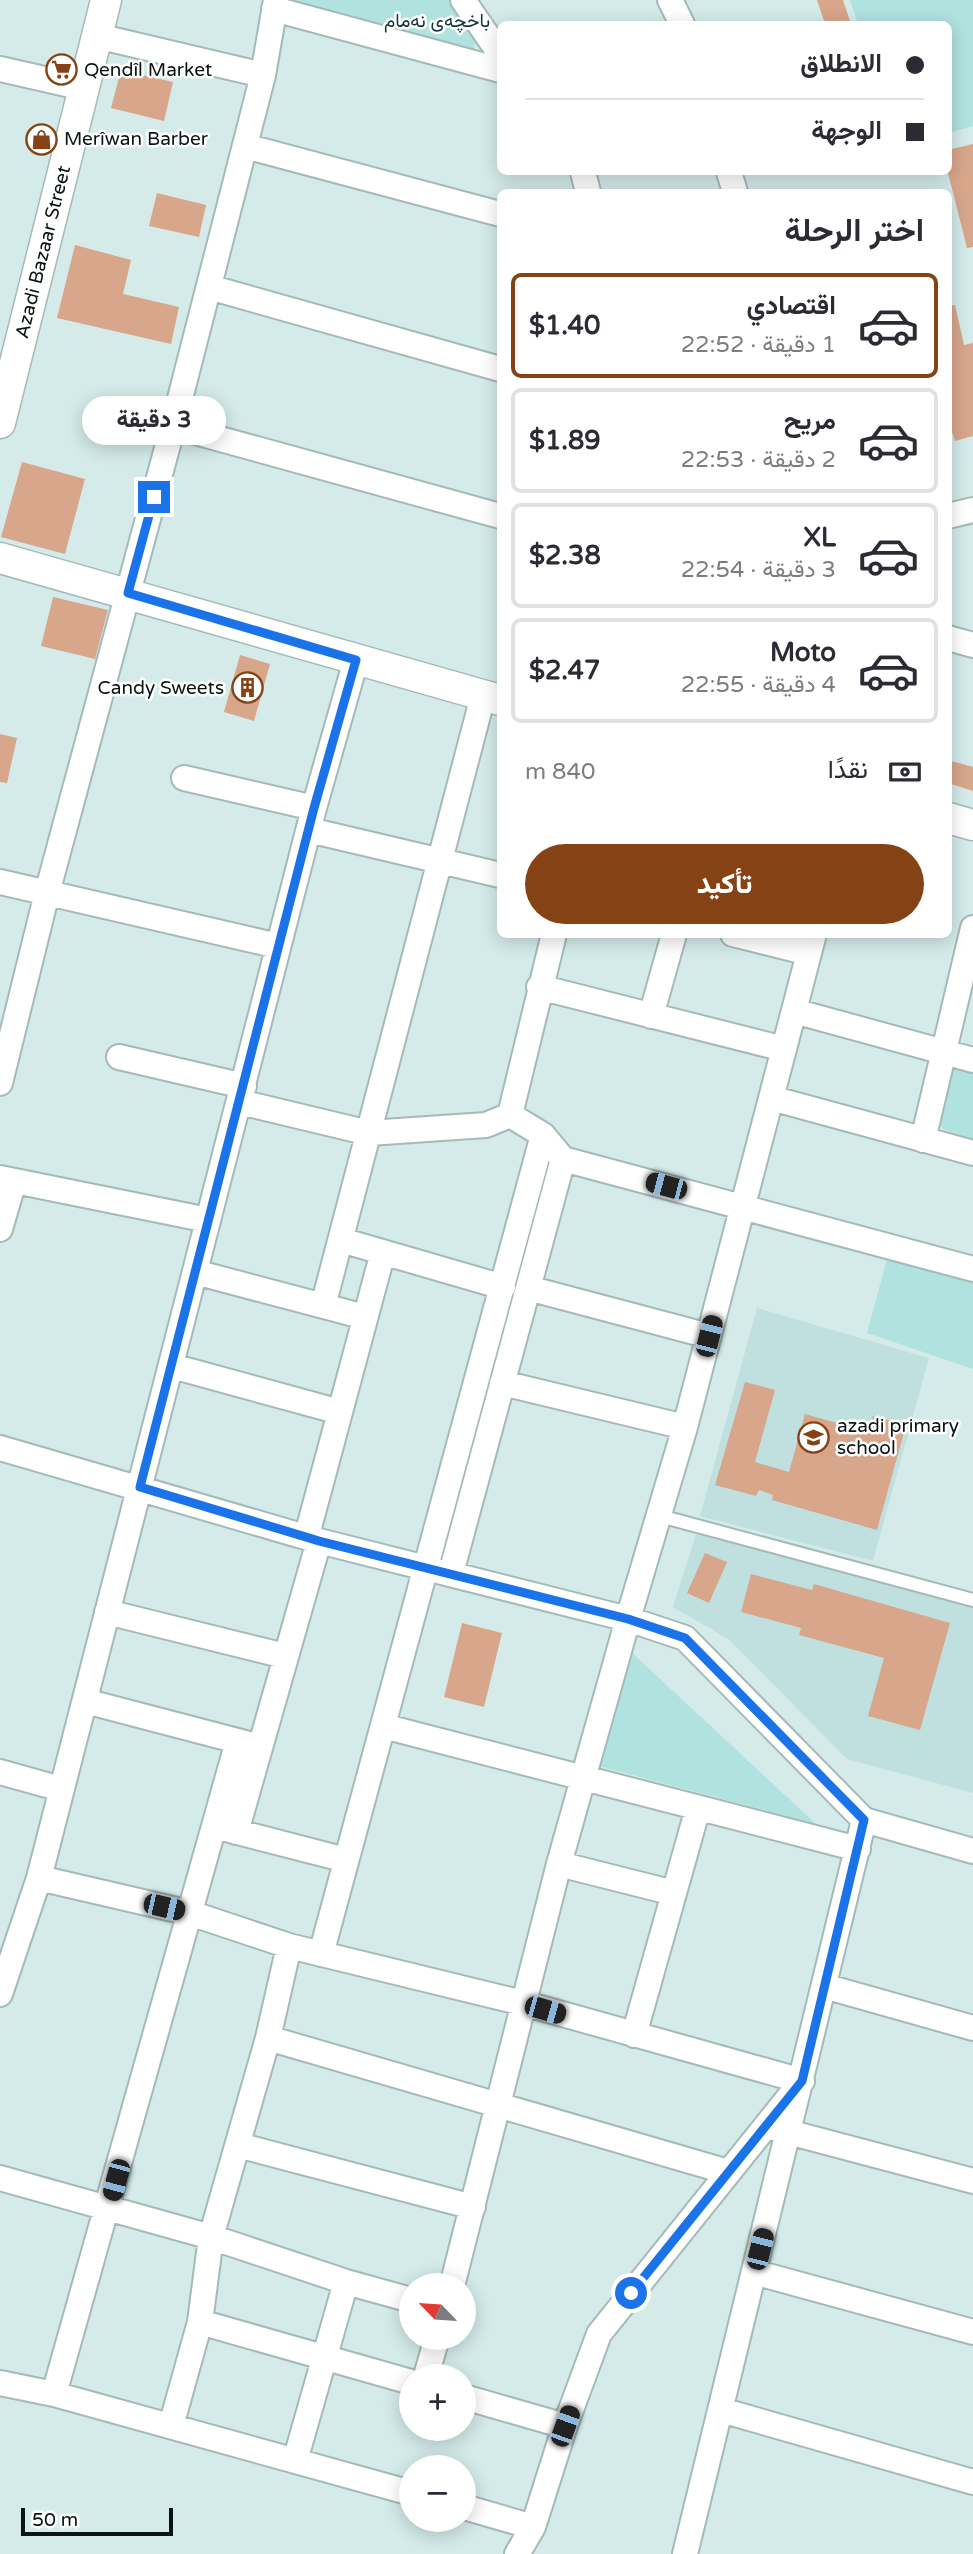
<!DOCTYPE html>
<html lang="ar">
<head>
<meta charset="utf-8">
<style>
	body { margin:0; font-family:"Varela Round",Vazirmatn,sans-serif; background:#f7f7f7; color:#2b2b33; direction:rtl; height:100vh; display:flex; flex-direction:column; font-size:26px; white-space:nowrap }
	* { box-sizing:border-box; margin:0 }
	p { font-size:23px; color:#7c7c81 }
	.icon { flex:none; width:38px; height:38px; fill:none; stroke:currentColor; stroke-width:2; stroke-linecap:round; stroke-linejoin:round }
	.map { position:relative; flex:1; overflow:hidden; direction:ltr }
	.side { position:absolute; left:497px; top:189px; width:455px; height:749px; display:flex; flex-direction:column; background:#fff; border-radius:10px; box-shadow:0 4px 18px #0003; direction:rtl }
	.side>* { flex:none }
	.hud { position:absolute; left:497px; top:21px; width:455px; height:154px; border-radius:10px; box-shadow:0 4px 18px #0003; direction:rtl; display:grid; align-content:center; height:154px; padding:0 28px; background:#fff }
	.needle { width:46px; rotate:295deg }
	.controls { position:absolute; left:399px; top:2273px; display:grid; gap:14px }
	.controls a { display:grid; place-items:center; width:77px; height:77px; border-radius:50%; background:#fff; box-shadow:0 4px 18px #0003; font-size:35px }
	.scale { position:absolute; left:21px; bottom:18px; width:152px; box-sizing:border-box; padding-left:7px; border:4px solid #0b1313; border-top:0; font-size:19px; line-height:24px; white-space:nowrap; color:#0b1313; -webkit-text-stroke:5px #fff; paint-order:stroke }
	.end { position:absolute; width:32px; height:32px; margin:-16px; border:9px solid #1a73e8; background:#fff; box-shadow:0 0 0 4px #fff }
	.from { border-radius:50% }
	.bubble { position:absolute; height:49px; border-radius:24px; background:#fff; box-shadow:0 4px 18px #0003; font-size:23px; font-weight:800; line-height:49px; text-align:center; direction:rtl }
	.car { position:absolute; width:21px; height:42px; margin:-21px -10px; border-radius:9px; box-shadow:0 0 5px 2px #0007; background:linear-gradient(#222 24%,#8ab4d8 0 40%,#222 0 76%,#8ab4d8 0 86%,#222 0) }
	.hud b { display:flex; align-items:center; gap:24px; height:66px; font-size:26px }
	.hud b+b { border-top:2px solid #e1e1e2 }
	.hud i { width:18px; height:18px; background:#2b2b33 }
	ul { padding:0; list-style:none }
	li { display:flex; align-items:center; gap:21px; height:105px; margin:0 14px 10px; padding:0 14px; border:4px solid #e1e1e2; border-radius:10px }
	li div { flex:1 }
	li b { display:block; font-size:26px }
	li em { font-style:normal; font-weight:800 }
	li.current { border-color:#854214 }
	li>.icon { width:63px; height:63px; stroke-width:1.5 }
	h2 { padding:0 28px; font-size:32px; line-height:84px }
	.pay { display:flex; align-items:center; gap:18px; height:77px; padding:0 28px; font-size:26px }
	.pay p { margin-inline-start:auto }
	.primary-button { display:flex; gap:14px; margin-top:auto; padding:14px 28px }
	.primary-button a { flex:1; height:80px; border-radius:42px; background:#854214; color:#fff; font-size:28px; font-weight:800; line-height:80px; text-align:center }
	.map>svg:first-child { display:block }
</style>
</head>
<body>
<div class="map">
<svg width="973" height="2554" viewBox="0 0 973 2554">
	<rect width="100%" height="100%" fill="#d4ebea"/>
	<path fill="#c0e0df" d="M 757,1308 L 929,1358 L 873,1561 L 700,1516 Z
		M 696,1534 L 973,1608 L 973,1793 L 847,1759 L 728,1639 L 673,1607 Z"/>
	<path fill="#b0e2e0" d="M 286,0 L 450,0 L 477,41 L 473,50 Z
		M 850,0 L 973,0 L 973,126 L 949,133 L 948,24 L 858,24 Z
		M 948,1066 L 973,1073 L 973,1139 L 944,1130 L 934,1118 Z
		M 888,1255 L 973,1280 L 973,1369 L 867,1333 Z
		M 630,1651 L 816,1824 L 599,1766 Z"/>
	<path fill="#d7a68b" d="M 817,0 L 843,0 L 851,24 L 825,24 Z
		M 121,70 L 173,82 L 164,121 L 111,108 Z
		M 973,144 L 973,247 L 967,248 L 948,173 L 948,150 Z
		M 157,193 L 206,205 L 199,237 L 149,226 Z
		M 75,245 L 131,260 L 123,294 L 179,307 L 171,344 L 57,318 Z
		M 955,305 L 964,345 L 973,343 L 973,436 L 955,441 L 948,420 L 948,306 Z
		M 22,462 L 85,479 L 65,554 L 1,537 Z
		M 53,597 L 108,610 L 95,659 L 41,646 Z
		M 240,655 L 270,664 L 254,721 L 224,712 Z
		M 0,734 L 17,738 L 7,783 L 0,782 Z
		M 948,760 L 973,767 L 973,791 L 948,783 Z
		M 745,1382 L 775,1390 L 755,1462 L 789,1472 L 805,1414 L 869,1432 L 873,1416 L 906,1425 L 877,1530 L 772,1500 L 773,1495 L 759,1490 L 756,1496 L 715,1485 Z
		M 705,1553 L 727,1562 L 709,1603 L 687,1593 Z
		M 751,1574 L 812,1590 L 814,1584 L 950,1623 L 920,1730 L 868,1716 L 884,1658 L 799,1635 L 801,1628 L 741,1612 Z
		M 462,1623 L 502,1633 L 484,1707 L 444,1697 Z"/>
	<g fill="none" stroke-linecap="round" stroke-linejoin="round">
		<defs>
			<path id="service" d="M 660,1516 L 973,1600"/>
			<path id="minor" d="M 463,0 L 500,54
				M 670,0 L 682,24
				M 274,9 L 500,70
				M 97,36 L 263,75
				M 0,69 L 84,88
				M 245,146 L 500,214
				M 583,172 L 588,192
				M 729,172 L 735,192
				M 209,287 L 500,369
				M 173,426 L 500,516
				M 948,516 L 973,510
				M 948,638 L 973,645
				M 184,778 L 314,808
				M 309,830 L 500,875
				M 0,882 L 278,946
				M 733,934 L 809,953
				M 539,987 L 784,1049
				M 794,1011 L 973,1060
				M 651,1016 L 674,934
				M 119,1057 L 244,1086
				M 0,1083 L 47,893 L 173,426 L 263,75 L 276,0
				M 771,1098 L 973,1153
				M 240,1102 L 369,1133 L 486,1125 L 510,1115
				M 510,1115 L 543,1135 L 563,1159 L 973,1269
				M 510,1115 L 554,934
				M 923,1140 L 973,928
				M 0,1178 L 208,1220
				M 0,1229 L 14,1181
				M 341,1240 L 503,1287
				M 195,1272 L 365,1317
				M 528,1288 L 709,1336
				M 323,1306 L 483,696
				M 172,1366 L 340,1412
				M 502,1383 L 685,1427
				M 0,1448 L 319,1541 L 628,1619 L 685,1638 L 864,1820 L 973,1851
				M 307,1535 L 383,1252
				M 451,1573 L 563,1159
				M 107,1612 L 285,1656
				M 85,1701 L 253,1745
				M 383,1726 L 858,1849
				M 0,1772 L 61,1789
				M 222,1828 L 346,1860
				M 236,1832 L 319,1541
				M 559,1864 L 674,1893
				M 39,1878 L 190,1913 L 289,1946 L 523,2003 L 802,2081 L 599,2334 L 565,2426 L 533,2527 L 517,2554
				M 321,1954 L 543,1135
				M 824,1986 L 973,2028
				M 0,1994 L 39,1878 L 314,808 L 356,660
				M 634,2035 L 698,1808
				M 268,2038 L 728,2172
				M 773,2128 L 973,2181
				M 238,2145 L 473,2207
				M 0,2178 L 211,2237 L 346,2282 L 411,2300
				M 754,2272 L 973,2332
				M 452,2286 L 559,1864 L 628,1619 L 685,1427 L 814,934
				M 200,2322 L 411,2382
				M 426,2376 L 437,2338
				M 0,2383 L 54,2394 L 411,2493
				M 54,2394 L 238,1741
				M 464,2397 L 565,2426
				M 721,2410 L 973,2482
				M 171,2426 L 200,2322 L 211,2237 L 268,2038 L 289,1946
				M 295,2461 L 346,2282
				M 464,2507 L 533,2527
				M 685,2554 L 864,1820"/>
			<path id="tertiary" d="M 0,423 L 106,0
				M 0,558 L 500,700
				M 948,818 L 973,825"/>
		</defs>
		<use href="#service" stroke="#a4bab9" stroke-width="16"/>
		<use href="#minor" stroke="#a4bab9" stroke-width="28"/>
		<use href="#tertiary" stroke="#a4bab9" stroke-width="33"/>
		<use href="#service" stroke="#fff" stroke-width="12"/>
		<use href="#minor" stroke="#fff" stroke-width="24"/>
		<use href="#tertiary" stroke="#fff" stroke-width="30"/>
	</g>
	<g fill="none" stroke-linecap="round" stroke-linejoin="round">
		<path stroke="#1a73e8" stroke-width="9" d="M 154,497 L 128,593 L 356,660 L 314,808 L 140,1487 L 319,1541 L 628,1619 L 685,1638 L 864,1820 L 802,2081 L 631,2293"/>
	</g>
	<defs>
		<symbol id="supermarket-ring" viewBox="-11 -11 22 22"><circle r="9.5" fill="#fff" stroke="#854214" stroke-width="1.5"/><path d="M-6-5.5h2.5l.6 2H6L4.5 2H-2.5L-4.4-4H-6ZM-1.5 3.2a1.3 1.3 0 1 0 .1 0ZM3 3.2a1.3 1.3 0 1 0 .1 0Z" fill="#854214"/></symbol>
		<symbol id="shop-ring" viewBox="-11 -11 22 22"><circle r="9.5" fill="#fff" stroke="#854214" stroke-width="1.5"/><path d="M-5-2.5h2.3a2.7 3.5 0 0 1 5.4 0H5L5.5 6h-11ZM-1.5-2.5h3a1.5 2.3 0 0 0-3 0Z" fill="#854214"/></symbol>
		<symbol id="building-ring" viewBox="-11 -11 22 22"><circle r="9.5" fill="#fff" stroke="#854214" stroke-width="1.5"/><path d="M-4-6H4V6H1V3H-1V6H-4ZM-2.5-4.3h1.7v1.8h-1.7ZM.8-4.3h1.7v1.8H.8ZM-2.5-1h1.7V.8h-1.7ZM.8-1h1.7V.8H.8Z" fill="#854214"/></symbol>
		<symbol id="school-ring" viewBox="-11 -11 22 22"><circle r="9.5" fill="#fff" stroke="#854214" stroke-width="1.5"/><path d="M0-5L7-2L0 1L-7-2ZM-4 1L0 2.5L4 1V4Q0 6-4 4Z" fill="#854214"/></symbol>
	</defs>
	<g fill-rule="evenodd">
		<use href="#supermarket-ring" x="44" y="52" width="35" height="35"/>
		<use href="#shop-ring" x="24" y="122" width="35" height="35"/>
		<use href="#building-ring" x="230" y="670" width="35" height="35"/>
		<use href="#school-ring" x="796" y="1420" width="35" height="35"/>
	</g>
	<g text-anchor="middle" dominant-baseline="central" stroke-width="5" stroke-linejoin="round" paint-order="stroke">
		<g font-size="19" fill="#133534" stroke="#fff">
			<text x="437" y="21">باخچەی نەمام</text>
		</g>
		<g font-size="19" fill="#0b1313" stroke="#fff" text-anchor="start">
			<text x="84" y="70">Qendîl Market</text>
			<text x="64" y="139">Merîwan Barber</text>
			<text x="224" y="688" text-anchor="end">Candy Sweets</text>
			<text x="837" y="1426">azadi primary<tspan x="837" dy="22">school</tspan></text>
		</g>
		<g font-size="19" fill="#0b1313" stroke="#fff">
			<text transform="translate(43 252) rotate(-76)">Azadi Bazaar Street</text>
		</g>
	</g>
</svg>
<div class="controls">
<a><svg class="needle" viewBox="-14 -14 28 28"><path d="M0-13l5 13h-10z" fill="#e53935"/><path d="M0 13l5-13h-10z" fill="#7c7c81"/></svg></a>
<a>+</a>
<a>−</a>
</div>
<div class="scale">50 m</div>
<i class="end from" style="left:631px;top:2293px"></i>
<i class="end" style="left:154px;top:497px"></i>
<div class="bubble" style="left:82px;top:396px;width:144px">3 دقيقة</div>
<i class="car" style="left:666px;top:1186px;rotate:285deg"></i>
<i class="car" style="left:709px;top:1336px;rotate:14deg"></i>
<i class="car" style="left:164px;top:1907px;rotate:103deg"></i>
<i class="car" style="left:545px;top:2010px;rotate:106deg"></i>
<i class="car" style="left:116px;top:2180px;rotate:195deg"></i>
<i class="car" style="left:760px;top:2249px;rotate:14deg"></i>
<i class="car" style="left:565px;top:2426px;rotate:20deg"></i>
<div class="hud">
<b><i class="from"></i>الانطلاق</b>
<b><i></i>الوجهة</b>
</div>
<section class="side">
<h2>اختر الرحلة</h2>
<ul>
<li class="current"><svg class="icon" aria-label="car" viewBox="0 0 24 24"><path d="M5 17H2v-5l4-1 3-4h7l3 4 3 1v5h-3M9 17h6M6 11h13"/><circle cx="7" cy="17" r="2"/><circle cx="17" cy="17" r="2"/></svg><div><b>اقتصادي</b><p>1 دقيقة · 22:52</p></div><em>$1.40</em></li>
<li><svg class="icon" aria-label="car" viewBox="0 0 24 24"><path d="M5 17H2v-5l4-1 3-4h7l3 4 3 1v5h-3M9 17h6M6 11h13"/><circle cx="7" cy="17" r="2"/><circle cx="17" cy="17" r="2"/></svg><div><b>مريح</b><p>2 دقيقة · 22:53</p></div><em>$1.89</em></li>
<li><svg class="icon" aria-label="car" viewBox="0 0 24 24"><path d="M5 17H2v-5l4-1 3-4h7l3 4 3 1v5h-3M9 17h6M6 11h13"/><circle cx="7" cy="17" r="2"/><circle cx="17" cy="17" r="2"/></svg><div><b>XL</b><p>3 دقيقة · 22:54</p></div><em>$2.38</em></li>
<li><svg class="icon" aria-label="car" viewBox="0 0 24 24"><path d="M5 17H2v-5l4-1 3-4h7l3 4 3 1v5h-3M9 17h6M6 11h13"/><circle cx="7" cy="17" r="2"/><circle cx="17" cy="17" r="2"/></svg><div><b>Moto</b><p>4 دقيقة · 22:55</p></div><em>$2.47</em></li>
</ul>
<div class="pay"><svg class="icon" aria-label="cash" viewBox="0 0 24 24"><path d="M3 7h18v10H3z"/><circle cx="12" cy="12" r="2"/></svg>نقدًا<p>840 m</p></div>
<div class="primary-button"><a>تأكيد</a></div>
</section>
</div>
</body>
</html>
